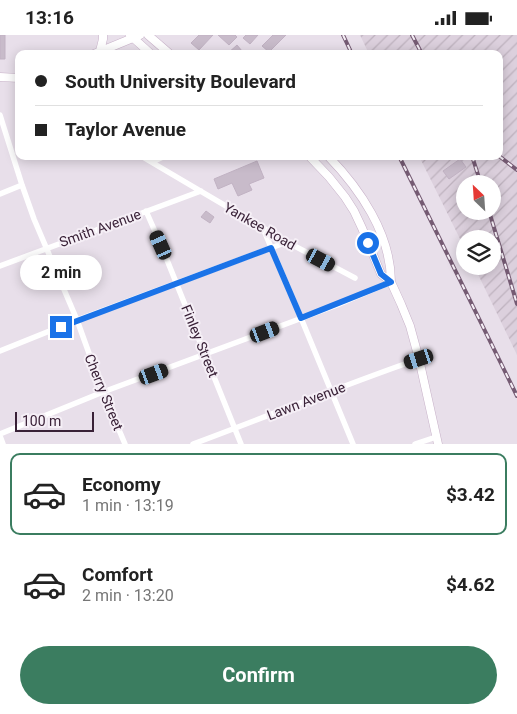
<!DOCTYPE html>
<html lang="en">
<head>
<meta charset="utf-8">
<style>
	body { margin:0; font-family:Roboto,sans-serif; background:#f2f2f2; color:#222; height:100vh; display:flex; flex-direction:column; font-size:19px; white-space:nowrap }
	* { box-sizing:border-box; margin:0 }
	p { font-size:16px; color:#767676 }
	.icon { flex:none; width:28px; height:28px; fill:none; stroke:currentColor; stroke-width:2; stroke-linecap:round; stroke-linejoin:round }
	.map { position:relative; height:409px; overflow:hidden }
	.sheet { display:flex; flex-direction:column; background:#fff; flex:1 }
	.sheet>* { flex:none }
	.hud { position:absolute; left:15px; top:15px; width:488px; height:110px; border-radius:10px; box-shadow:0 2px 12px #0003; display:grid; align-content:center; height:110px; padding:0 20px; background:#fff }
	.needle { width:32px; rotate:335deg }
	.fabs { position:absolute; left:456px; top:140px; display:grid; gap:10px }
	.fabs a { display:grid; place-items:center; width:45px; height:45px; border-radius:50%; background:#fff; box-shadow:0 2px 12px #0003; font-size:25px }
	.scale { position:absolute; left:15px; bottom:12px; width:79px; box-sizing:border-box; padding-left:5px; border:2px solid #392137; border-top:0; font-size:14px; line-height:18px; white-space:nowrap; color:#392137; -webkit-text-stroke:4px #f5eff6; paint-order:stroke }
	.end { position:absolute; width:22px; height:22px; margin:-11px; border:6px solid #1a73e8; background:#fff; box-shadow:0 0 0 2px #fff }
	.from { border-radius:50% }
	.bubble { position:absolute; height:35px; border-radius:18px; background:#fff; box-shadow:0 2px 12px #0003; font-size:16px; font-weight:700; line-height:35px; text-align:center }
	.car { position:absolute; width:15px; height:30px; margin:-15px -8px; border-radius:6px; box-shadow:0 0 4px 1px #0007; background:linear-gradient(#222 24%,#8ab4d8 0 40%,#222 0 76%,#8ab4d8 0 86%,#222 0) }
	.hud b { display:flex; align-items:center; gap:18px; height:48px; font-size:19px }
	.hud b+b { border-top:1px solid #e0e0e0 }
	.hud i { width:12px; height:12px; background:#222 }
	ul { padding:9px 0 0; list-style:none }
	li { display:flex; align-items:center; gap:15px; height:82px; margin:0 10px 8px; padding:0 10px; border:2px solid transparent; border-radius:10px }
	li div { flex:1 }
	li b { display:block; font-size:19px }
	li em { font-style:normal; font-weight:700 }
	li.current { border-color:#3b7d60 }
	li>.icon { width:45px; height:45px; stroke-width:1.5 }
	.button { display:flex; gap:10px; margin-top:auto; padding:10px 20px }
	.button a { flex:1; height:58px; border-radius:30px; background:#3b7d60; color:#fff; font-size:20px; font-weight:700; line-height:58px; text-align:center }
	.status { display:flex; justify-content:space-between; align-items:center; height:35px; padding:0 25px; background:#fff; direction:ltr }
	.status svg { height:14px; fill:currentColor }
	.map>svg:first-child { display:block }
</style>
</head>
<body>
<div class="status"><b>13:16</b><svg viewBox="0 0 49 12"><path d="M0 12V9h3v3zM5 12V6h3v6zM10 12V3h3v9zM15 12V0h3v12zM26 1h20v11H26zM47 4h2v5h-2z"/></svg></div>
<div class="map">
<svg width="517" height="409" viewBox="0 0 517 409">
	<defs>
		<pattern id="industrial-furrows" width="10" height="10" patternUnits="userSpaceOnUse" patternTransform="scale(1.25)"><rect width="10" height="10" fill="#dcd0dd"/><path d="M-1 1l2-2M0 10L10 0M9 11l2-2" fill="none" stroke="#beb2be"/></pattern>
	</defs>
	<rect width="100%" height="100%" fill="#e8dfea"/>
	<path fill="url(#industrial-furrows)" fill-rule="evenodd" d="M 360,0 L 517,0 L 517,320 L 474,231 L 492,231 L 492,204 L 465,204 L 465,214 L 419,121 L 499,121 L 499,19 L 369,19 ZM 465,149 L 492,149 L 492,176 L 465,176 Z"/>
	<path fill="#c8bbca" stroke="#c1b2c3" d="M 0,0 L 5,0 L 5,24 L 0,24 Z
		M 199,0 L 213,0 L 199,15 L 191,8 Z
		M 218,0 L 235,0 L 237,2 L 229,10 Z
		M 246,0 L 258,0 L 250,9 L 243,3 Z
		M 273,0 L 286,0 L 269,17 L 262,11 Z
		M 237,10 L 242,16 L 239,19 L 227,19 Z
		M 460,124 L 466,132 L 449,144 L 443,136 Z
		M 257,126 L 264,143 L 249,149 L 252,155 L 238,161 L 232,148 L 218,154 L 214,144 Z
		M 206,176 L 214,182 L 210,188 L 201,182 Z"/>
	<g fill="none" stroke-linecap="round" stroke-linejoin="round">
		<defs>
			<path id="secondary" d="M 130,0 L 151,19
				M 148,0 L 170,19
				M 100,16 L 103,4 L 103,0
				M 94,19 L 140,0
				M 0,42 L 19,43
				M 309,121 L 329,142 L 345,162 L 354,176 L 362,193 L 381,239 L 391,247 L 401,269 L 410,291 L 419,324 L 438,409
				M 328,121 C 360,154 391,199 391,247"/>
		</defs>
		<use href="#secondary" stroke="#c8b2c9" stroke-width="9"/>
		<path stroke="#fff" stroke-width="5.5" d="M 0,80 L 22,150 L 34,184 L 77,285 L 103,357 L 125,409
			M 141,121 L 287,207 L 355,243
			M 152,127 L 165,121
			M 0,159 L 22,150
			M 146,176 L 161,210 L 241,409
			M 262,191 L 301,283 L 353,409
			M 0,231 L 201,156
			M 0,316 L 77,285 L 287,207
			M 0,399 L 103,357 L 337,270 L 391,247
			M 0,401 L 3,409
			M 193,409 C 269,381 343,350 419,324
			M 415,409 L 436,402"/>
		<use href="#secondary" stroke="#fff" stroke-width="8"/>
		<defs>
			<path id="rail" d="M 343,0 L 352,19
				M 412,0 L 422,19
				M 399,121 L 517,361
				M 472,121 L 481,149
				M 499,121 L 517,135
				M 489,176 L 517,269"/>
		</defs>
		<use href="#rail" stroke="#755b73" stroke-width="4"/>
		<use href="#rail" stroke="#f5eff6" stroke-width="2" stroke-dasharray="5.5" stroke-linecap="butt"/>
	</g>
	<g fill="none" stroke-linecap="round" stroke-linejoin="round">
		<path stroke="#1a73e8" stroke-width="6" d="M 61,292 L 271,213 L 301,283 L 391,247 L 381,239 L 368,208"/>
	</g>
	<g text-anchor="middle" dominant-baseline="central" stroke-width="4" stroke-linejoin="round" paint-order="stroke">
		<g font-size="14" fill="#392137" stroke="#f5eff6">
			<text transform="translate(260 191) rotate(30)">Yankee Road</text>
			<text transform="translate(100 193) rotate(-20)">Smith Avenue</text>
			<text transform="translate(200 306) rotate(68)">Finley Street</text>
			<text transform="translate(104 357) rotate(68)">Cherry Street</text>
			<text transform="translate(306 366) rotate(-21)">Lawn Avenue</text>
		</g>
	</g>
</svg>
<div class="fabs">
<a><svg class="needle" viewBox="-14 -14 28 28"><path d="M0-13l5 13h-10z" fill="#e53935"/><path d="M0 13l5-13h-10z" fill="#767676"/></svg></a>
<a><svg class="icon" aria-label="layers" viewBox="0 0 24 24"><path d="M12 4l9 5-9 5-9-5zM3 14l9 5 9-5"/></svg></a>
</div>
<div class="scale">100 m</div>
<i class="end from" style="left:368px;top:208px"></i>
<i class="end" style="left:61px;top:292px"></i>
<div class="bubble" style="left:20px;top:220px;width:82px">2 min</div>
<i class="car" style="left:161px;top:210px;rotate:336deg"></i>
<i class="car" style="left:321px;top:225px;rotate:118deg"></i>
<i class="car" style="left:265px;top:297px;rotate:69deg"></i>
<i class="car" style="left:419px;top:324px;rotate:252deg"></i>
<i class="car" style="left:154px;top:339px;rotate:70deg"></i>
<div class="hud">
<b><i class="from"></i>South University Boulevard</b>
<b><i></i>Taylor Avenue</b>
</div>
</div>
<section class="sheet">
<ul>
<li class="current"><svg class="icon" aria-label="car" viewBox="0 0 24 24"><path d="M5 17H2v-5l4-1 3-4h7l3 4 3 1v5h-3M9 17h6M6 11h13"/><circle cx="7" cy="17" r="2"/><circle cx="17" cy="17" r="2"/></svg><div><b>Economy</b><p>1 min · 13:19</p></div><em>$3.42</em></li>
<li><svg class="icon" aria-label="car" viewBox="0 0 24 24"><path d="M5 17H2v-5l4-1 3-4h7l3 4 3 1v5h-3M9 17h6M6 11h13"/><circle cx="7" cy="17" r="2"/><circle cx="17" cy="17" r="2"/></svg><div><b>Comfort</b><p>2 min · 13:20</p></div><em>$4.62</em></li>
</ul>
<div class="button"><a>Confirm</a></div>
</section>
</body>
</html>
